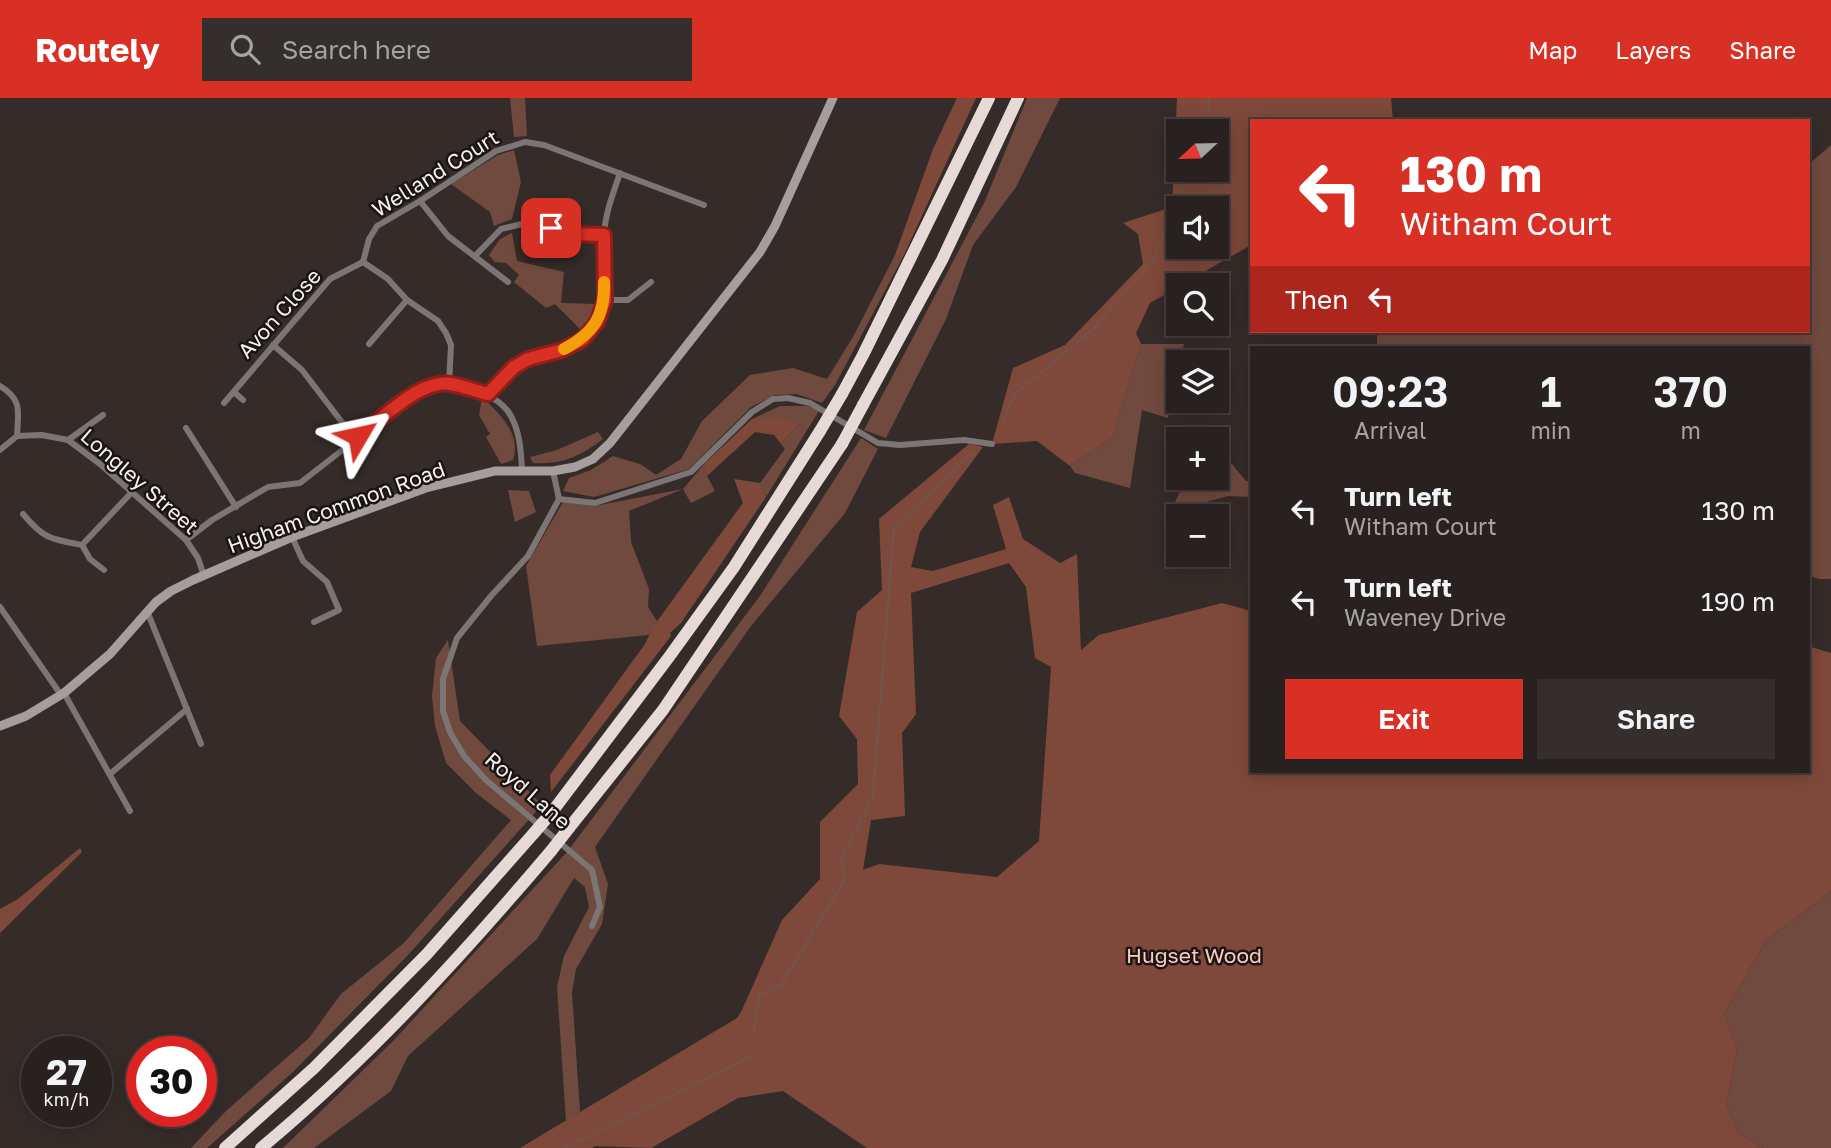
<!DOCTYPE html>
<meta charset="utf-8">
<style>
:root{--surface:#28211f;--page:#342e2c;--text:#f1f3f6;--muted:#a5a3a4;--line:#443e3d;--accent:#d93025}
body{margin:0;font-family:"Golos Text",sans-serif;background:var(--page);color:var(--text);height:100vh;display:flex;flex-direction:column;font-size:26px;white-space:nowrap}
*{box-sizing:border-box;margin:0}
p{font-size:23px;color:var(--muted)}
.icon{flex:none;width:38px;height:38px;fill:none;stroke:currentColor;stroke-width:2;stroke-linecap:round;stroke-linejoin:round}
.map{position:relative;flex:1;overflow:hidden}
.drawer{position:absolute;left:1250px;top:248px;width:560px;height:427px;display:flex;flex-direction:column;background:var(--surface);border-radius:0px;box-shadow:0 4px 18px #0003,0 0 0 2px var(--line)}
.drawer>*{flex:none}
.banner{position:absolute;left:1250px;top:21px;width:560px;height:214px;border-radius:0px;box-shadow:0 4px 18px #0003,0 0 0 2px var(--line);background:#d93025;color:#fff;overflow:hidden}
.needle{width:46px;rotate:248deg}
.controls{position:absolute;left:1166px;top:21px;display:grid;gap:14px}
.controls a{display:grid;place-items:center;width:63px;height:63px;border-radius:0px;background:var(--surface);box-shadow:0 4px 18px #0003,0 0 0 2px var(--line);font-size:35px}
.speed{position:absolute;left:21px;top:938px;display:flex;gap:14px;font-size:35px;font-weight:700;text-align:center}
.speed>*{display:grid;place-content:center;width:91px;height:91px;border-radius:50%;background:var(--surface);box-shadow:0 4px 18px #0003,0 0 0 2px var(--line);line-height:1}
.speed small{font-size:18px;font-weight:400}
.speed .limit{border:10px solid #d22;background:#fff;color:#111}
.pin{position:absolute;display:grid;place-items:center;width:60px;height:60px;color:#fff;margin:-30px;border-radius:14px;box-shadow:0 4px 10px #0006}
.me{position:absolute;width:77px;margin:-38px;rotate:54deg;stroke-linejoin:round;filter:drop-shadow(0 0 5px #0008)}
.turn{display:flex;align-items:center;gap:24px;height:147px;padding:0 35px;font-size:32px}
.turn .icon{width:91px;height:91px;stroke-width:2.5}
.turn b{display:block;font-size:49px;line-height:60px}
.then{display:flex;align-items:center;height:66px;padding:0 35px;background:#0003;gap:14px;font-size:26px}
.eta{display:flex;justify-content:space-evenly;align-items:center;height:119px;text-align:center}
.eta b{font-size:42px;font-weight:600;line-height:49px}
.primary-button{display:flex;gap:14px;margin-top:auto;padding:14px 35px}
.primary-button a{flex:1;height:80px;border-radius:0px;background:var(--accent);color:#fff;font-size:28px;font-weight:600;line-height:80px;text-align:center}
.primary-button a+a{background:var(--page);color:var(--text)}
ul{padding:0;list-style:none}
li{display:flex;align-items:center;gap:21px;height:91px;padding:0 35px}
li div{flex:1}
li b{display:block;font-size:26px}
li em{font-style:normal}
header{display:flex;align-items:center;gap:42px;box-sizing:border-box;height:98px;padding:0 35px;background:var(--accent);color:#fff}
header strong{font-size:33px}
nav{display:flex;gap:38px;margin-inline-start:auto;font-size:24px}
.search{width:490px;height:63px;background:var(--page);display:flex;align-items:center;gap:18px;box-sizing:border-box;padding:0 24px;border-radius:0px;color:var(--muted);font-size:26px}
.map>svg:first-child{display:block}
.green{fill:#714a3f}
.forest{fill:#7e493b;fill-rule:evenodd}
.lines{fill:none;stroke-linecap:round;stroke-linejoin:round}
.stream{stroke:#745149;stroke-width:2.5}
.street{stroke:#7b7674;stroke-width:6}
.secondary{stroke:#a69e9c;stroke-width:9}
.highway{stroke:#e6d9d6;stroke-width:12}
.highway-bridge{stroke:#e6d9d6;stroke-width:12}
.route-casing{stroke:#8d1f18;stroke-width:18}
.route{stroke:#d93025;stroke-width:12}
.slow{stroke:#f59e0b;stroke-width:12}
.labels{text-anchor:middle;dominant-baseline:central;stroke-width:5;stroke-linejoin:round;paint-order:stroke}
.street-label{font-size:21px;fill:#f8f1ef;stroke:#191514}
.park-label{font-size:21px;fill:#ffcabb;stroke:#191514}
</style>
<header>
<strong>Routely</strong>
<div class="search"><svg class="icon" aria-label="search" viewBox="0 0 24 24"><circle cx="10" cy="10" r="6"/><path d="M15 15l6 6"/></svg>Search here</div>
<nav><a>Map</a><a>Layers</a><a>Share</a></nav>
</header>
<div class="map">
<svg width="1831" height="1050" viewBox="0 0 1831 1050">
<rect width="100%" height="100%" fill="#352c29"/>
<g class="green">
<polygon points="510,0 525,0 527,38 514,39"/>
<polygon points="1027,0 1060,0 1016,89 973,147 946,221 886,340 864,332 985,103"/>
<polygon points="1831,47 1831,481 1819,481 1808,477 1808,250 1377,250 1377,233 1808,233 1808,67"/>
<polygon points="514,52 521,84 512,121 494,128 490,114 451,86 498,57"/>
<polygon points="512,135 517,163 564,174 561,205 596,206 588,225 582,233 555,206 546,210 514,184 519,177 506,165 495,164 489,157 500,141"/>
<polygon points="895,157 904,157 835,287 822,305 797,296 775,297 751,309 689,371 594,399 563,393 569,380 591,372 613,358 640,366 656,377 681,361 702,323 750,277 793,270 827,281 853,239"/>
<polygon points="1141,246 1184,246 1180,264 1178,264 1168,320 1142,312 1130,390 1075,375 1070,368 1112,340"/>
<path d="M482 300C499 314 522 337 513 362L501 366 486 339 490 336 479 317Z"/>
<polygon points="780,308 808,308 820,311 766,399 760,385 785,351 781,346 799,326 752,321"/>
<path d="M598 334 603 341C581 358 561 367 533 365L530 359 557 352Z"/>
<polygon points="861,340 878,351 845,415 751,528 595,749 608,786 602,826 576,871 572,894 580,1014 566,1023 557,889 564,858 589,809 585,789 574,780 537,841 408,958 391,993 314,1050 283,1050 394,942 567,754 760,498"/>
<polygon points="1221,353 1246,383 1251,383 1251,399 1228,398 1170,414 1185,384 1183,380 1216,380 1216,354"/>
<polygon points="705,365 707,378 715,393 691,405 683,391 629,413 631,444 649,491 648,509 657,523 649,537 537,548 526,468 563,404 595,408 683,391"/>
<polygon points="508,392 529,393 536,414 515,424"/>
<polygon points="448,542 460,623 542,707 408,857 294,973 207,1050 191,1050 226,1013 309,940 341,896 404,845 511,722 476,695 446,665 435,628 432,598 436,560"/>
<polygon points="1831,794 1831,1050 1763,1050 1739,1036 1726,1007 1737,951 1724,916 1767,841"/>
</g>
<g class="forest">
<polygon points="957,0 976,0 904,157 895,157 933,51"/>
<path d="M1177 0H1391L1393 23H1251V147L1181 187H1178V189L1150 205 1136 235 1141 246 1112 340 1070 368 1037 343 992 346 1013 270 1065 247 1143 166 1138 136 1123 125 1172 109ZM1178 33H1216V72H1178ZM1178 110H1216V149H1178Z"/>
<polygon points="776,319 799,326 781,346 774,337 755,334 707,378 705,365 752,321"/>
<path d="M969 346 983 349 920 434 911 469 933 473 1006 451 993 407 1009 399 1023 441 1060 465 1077 456 1081 552 1099 537 1222 505 1251 513V674H1808V548L1831 555V794L1767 841 1724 916 1737 951 1726 1007 1739 1036 1763 1050H867L783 993 738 1000 651 1050 595 1048 592 1050H520L737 920 742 912 782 822 820 781V724L858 686 857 641 839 618 857 514 882 492 879 421ZM1009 465 1026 489 1035 560 1051 569 1039 743 997 779 879 766 863 772 871 722 905 718 902 635 916 616 911 495Z"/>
<polygon points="734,381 760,385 766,399 681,525 670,535 671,538 551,694 550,677 645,546 653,529 743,405"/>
<polygon points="80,750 82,754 0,835 0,811 18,801"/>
</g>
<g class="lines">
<g class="stream">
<polyline points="1207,33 1209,0"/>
<polyline points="1182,110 1228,86"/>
<polyline points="1002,324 1015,296 1093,231 1155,159 1191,72"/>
<polyline points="754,933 759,897 781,887 845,781 841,762 873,698 894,429 972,355"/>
<polyline points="564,1050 750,959"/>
</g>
<g class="street">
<polyline points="420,103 448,138 508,184"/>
<polyline points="475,158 501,131 522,126 537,126 570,136 604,137"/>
<polyline points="363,164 369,141 377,128 420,103 496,53 525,44 544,47 704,107"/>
<polyline points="605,202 628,202 651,184"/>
<polyline points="369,246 407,202"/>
<polyline points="273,247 302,272 354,340"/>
<path d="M0 288C23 302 18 314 17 338"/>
<polyline points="234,294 243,302"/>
<path d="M488 296C500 284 511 267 528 261 547 254 568 254 583 240 614 210 602 175 604 138 605 115 613 96 620 75"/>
<polyline points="224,305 330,181 363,164 388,181 407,202 438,223 446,235 451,247 449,286"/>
<polyline points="186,330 236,409"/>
<polyline points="68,342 103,317"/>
<polyline points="0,352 17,338 42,337 68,342 100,366 186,442 198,460 204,478"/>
<polyline points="553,373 559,401 595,405 691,374 752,314 773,301 788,300 810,305 878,345 900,347 964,342 992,346"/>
<polyline points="559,401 528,458 491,498 457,540 443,581 443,613 450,634 464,658 486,682 592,772 600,809 592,828"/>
<path d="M23 416C44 441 50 441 82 447L90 461 104 472"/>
<polyline points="292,439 303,463 327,484 339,512 314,524"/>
<path d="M186 442 212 422 268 389 300 385 417 294C427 289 437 285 449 286 470 288 500 298 511 318 520 335 521 353 522 372"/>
<polyline points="82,447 132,394"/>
<polyline points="0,509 61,597"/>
<polyline points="147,513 201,646"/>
<polyline points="64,595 130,713"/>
<polyline points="110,676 187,611"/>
</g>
<polyline class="secondary" points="0,628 26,618 64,595 110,556 156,504 171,493 193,482 292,439 426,390 495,373 553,373 575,369 593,361 610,345 760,154 775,128 833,0"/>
<g class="highway">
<polyline points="842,296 863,257 989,0"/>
<polyline points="863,307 942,162 1018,0"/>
<polyline points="552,714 669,559 734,469 820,333"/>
<polyline points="569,730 663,612 842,346"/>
<polyline points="225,1050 314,970 427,856 534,735"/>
<path d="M261 1050C367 962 462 858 551 753"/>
</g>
<g class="highway-bridge">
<polyline points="820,333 842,296"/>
<polyline points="842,346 863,307"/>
<polyline points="534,735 552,714"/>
<polyline points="551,753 569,730"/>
</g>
</g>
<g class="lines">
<defs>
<path id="route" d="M358 338C382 322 419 281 451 286 463 288 476 293 488 296L514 269 528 261 562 252 582 242 597 224 605 202 604 137 570 136 551 130"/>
</defs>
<use href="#route" class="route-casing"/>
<use href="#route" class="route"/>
<path class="slow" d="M564 251C594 235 605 218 604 184"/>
</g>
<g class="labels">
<g class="street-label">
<text transform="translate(435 75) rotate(-32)">Welland Court</text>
<text transform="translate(279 215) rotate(-48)">Avon Close</text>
<text transform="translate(140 383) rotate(41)">Longley Street</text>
<text transform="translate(336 409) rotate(-20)">Higham Common Road</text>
<text transform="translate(528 692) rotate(41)">Royd Lane</text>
</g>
<g class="park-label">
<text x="1194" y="857">Hugset Wood</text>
</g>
</g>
</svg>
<div class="controls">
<a><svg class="needle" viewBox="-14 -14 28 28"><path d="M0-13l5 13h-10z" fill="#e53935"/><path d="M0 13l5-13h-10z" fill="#a5a3a4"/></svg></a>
<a><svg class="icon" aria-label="sound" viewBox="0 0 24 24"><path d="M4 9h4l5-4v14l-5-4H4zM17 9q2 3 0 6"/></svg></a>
<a><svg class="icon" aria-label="search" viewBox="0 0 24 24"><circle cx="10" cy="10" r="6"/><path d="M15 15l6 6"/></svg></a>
<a><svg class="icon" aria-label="layers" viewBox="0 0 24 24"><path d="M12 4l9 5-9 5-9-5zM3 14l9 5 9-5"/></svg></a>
<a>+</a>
<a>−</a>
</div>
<div class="speed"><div>27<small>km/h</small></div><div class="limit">30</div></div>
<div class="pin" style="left:551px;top:130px;background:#d93025"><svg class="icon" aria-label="arrive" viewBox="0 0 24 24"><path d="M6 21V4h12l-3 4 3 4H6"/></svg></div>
<svg class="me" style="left:358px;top:338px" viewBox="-20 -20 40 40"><path d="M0-17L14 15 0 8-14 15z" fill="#d93025" stroke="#fff" stroke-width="4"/></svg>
<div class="banner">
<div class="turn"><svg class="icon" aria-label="left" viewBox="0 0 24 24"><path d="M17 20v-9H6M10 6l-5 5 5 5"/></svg><div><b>130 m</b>Witham Court</div></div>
<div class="then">Then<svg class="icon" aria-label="left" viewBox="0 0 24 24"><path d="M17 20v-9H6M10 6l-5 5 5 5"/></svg></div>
</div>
<section class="drawer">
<div class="eta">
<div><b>09:23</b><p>Arrival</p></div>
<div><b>1</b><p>min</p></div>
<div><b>370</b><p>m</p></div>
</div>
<ul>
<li><svg class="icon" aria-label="left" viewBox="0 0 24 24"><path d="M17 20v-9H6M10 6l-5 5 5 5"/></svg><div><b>Turn left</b><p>Witham Court</p></div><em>130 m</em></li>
<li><svg class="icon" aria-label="left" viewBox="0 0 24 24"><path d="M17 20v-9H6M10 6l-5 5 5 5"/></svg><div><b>Turn left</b><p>Waveney Drive</p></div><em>190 m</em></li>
</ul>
<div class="primary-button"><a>Exit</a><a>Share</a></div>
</section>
</div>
